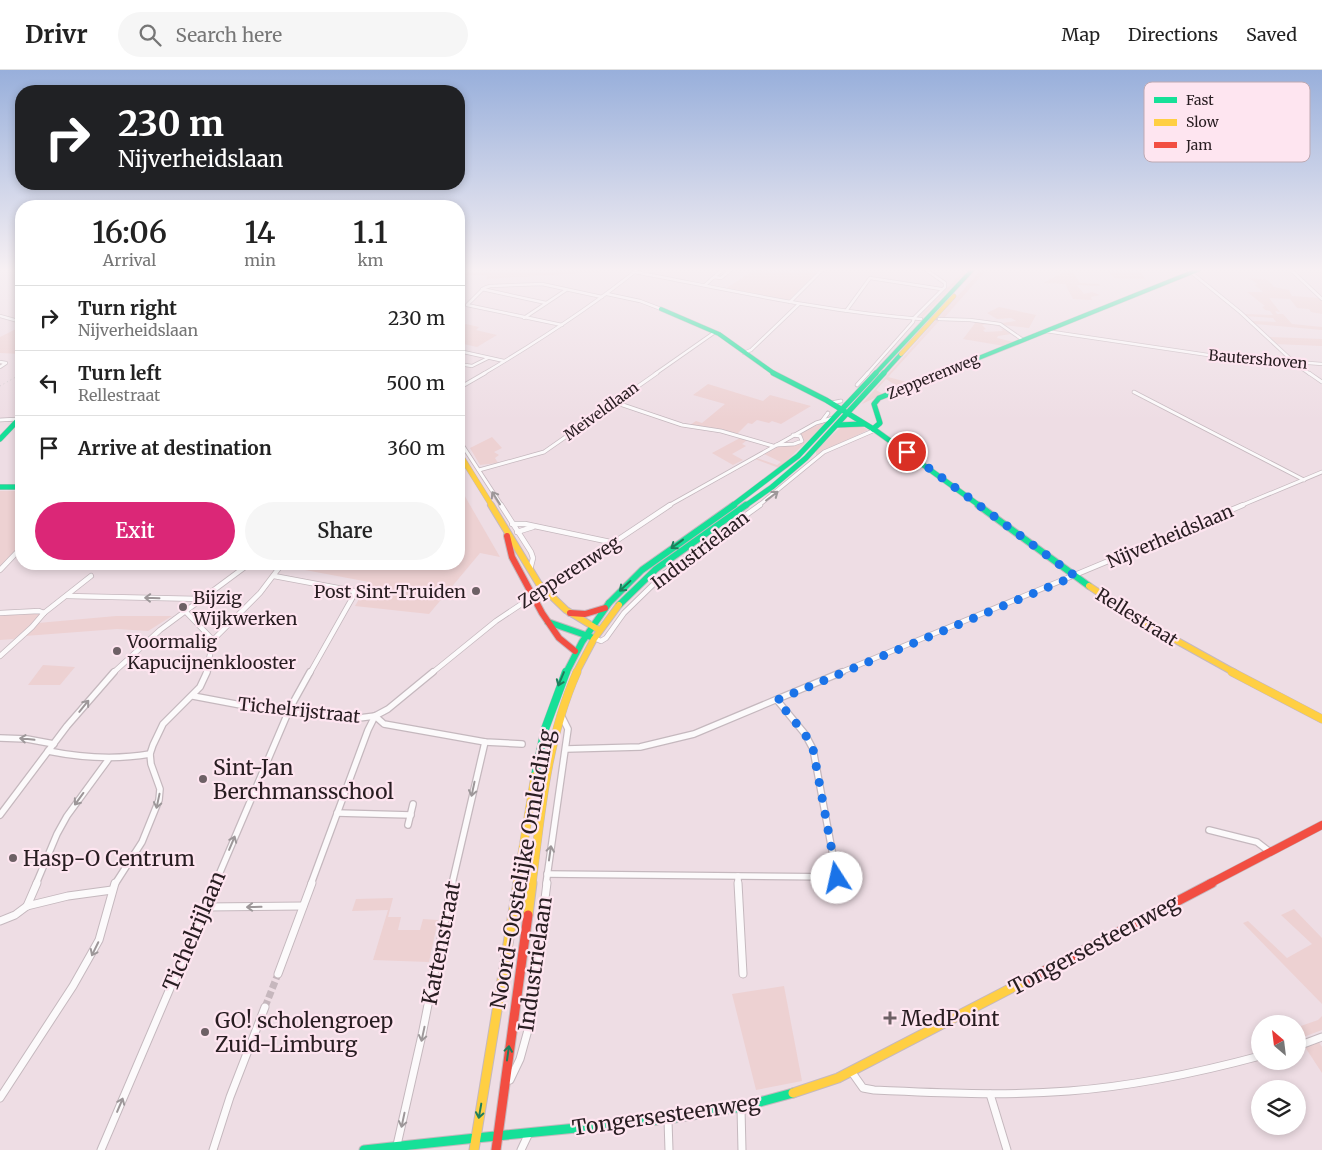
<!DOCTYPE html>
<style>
:root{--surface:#fff;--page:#f6f6f6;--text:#222;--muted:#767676;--line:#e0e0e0;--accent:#db2777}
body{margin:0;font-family:Merriweather,serif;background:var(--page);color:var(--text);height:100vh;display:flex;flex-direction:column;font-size:19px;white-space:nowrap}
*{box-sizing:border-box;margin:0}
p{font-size:16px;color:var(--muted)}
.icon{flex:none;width:28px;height:28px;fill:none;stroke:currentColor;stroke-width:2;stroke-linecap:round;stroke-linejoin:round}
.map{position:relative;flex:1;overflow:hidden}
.sheet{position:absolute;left:15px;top:130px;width:450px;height:370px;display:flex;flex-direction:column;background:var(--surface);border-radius:20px;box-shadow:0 2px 8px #0003}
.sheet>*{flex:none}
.guide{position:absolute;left:15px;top:15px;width:450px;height:105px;border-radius:20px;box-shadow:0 2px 8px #0003;background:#202124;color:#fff;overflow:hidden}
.needle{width:32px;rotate:332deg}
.fabs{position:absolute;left:1251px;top:945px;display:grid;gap:10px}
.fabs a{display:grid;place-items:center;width:55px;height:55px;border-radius:50%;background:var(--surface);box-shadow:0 2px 8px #0003;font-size:25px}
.pin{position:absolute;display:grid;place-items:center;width:42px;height:42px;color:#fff;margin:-21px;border:2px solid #fff;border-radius:50%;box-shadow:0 1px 5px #0007}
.me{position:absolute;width:55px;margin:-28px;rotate:350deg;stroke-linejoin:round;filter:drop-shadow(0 0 4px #0008)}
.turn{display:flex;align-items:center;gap:18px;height:105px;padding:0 20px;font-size:22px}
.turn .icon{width:65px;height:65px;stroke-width:2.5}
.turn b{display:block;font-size:35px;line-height:42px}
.eta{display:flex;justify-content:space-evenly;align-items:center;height:85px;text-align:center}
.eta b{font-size:30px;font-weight:600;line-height:35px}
.button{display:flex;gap:10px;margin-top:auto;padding:10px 20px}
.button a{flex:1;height:58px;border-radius:30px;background:var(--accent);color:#fff;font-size:20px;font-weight:600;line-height:58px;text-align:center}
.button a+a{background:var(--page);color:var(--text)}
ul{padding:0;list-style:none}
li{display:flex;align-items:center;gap:15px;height:65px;padding:0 20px;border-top:1px solid var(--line)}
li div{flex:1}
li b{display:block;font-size:19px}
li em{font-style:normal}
header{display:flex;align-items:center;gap:30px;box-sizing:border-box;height:70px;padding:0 25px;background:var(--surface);border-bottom:1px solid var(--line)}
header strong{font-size:24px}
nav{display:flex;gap:28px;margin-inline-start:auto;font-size:18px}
.search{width:350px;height:45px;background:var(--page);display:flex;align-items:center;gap:12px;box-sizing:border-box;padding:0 18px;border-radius:28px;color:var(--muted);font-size:19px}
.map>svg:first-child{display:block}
.green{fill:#edd1d2}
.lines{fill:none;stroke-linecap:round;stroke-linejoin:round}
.street-tunnel-far1{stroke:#c6b7bd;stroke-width:2.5;stroke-dasharray:2.5 1;stroke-linecap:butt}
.street-tunnel{stroke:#c6b7bd;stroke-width:7;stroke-dasharray:7 3;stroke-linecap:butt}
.street-far4-casing{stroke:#c5b8be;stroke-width:4}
.street-far3-casing{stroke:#c5b8be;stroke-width:4.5}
.street-far2-casing{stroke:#c5b8be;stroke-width:6}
.street-far1-casing{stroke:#c5b8be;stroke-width:8}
.street-casing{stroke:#c5b8be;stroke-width:9}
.fast-far4-casing{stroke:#c5b8be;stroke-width:5}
.fast-far3-casing{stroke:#c5b8be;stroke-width:6}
.fast-far2-casing{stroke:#c5b8be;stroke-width:8}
.fast-far1-casing{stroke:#c5b8be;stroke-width:9}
.fast-casing{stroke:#c5b8be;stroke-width:11}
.slow-far4-casing{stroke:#c5b8be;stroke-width:5}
.slow-far3-casing{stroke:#c5b8be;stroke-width:6}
.slow-far2-casing{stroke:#c5b8be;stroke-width:8}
.slow-far1-casing{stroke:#c5b8be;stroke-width:9}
.slow-casing{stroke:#c5b8be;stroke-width:11}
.jam-far2-casing{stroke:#c5b8be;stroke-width:8}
.jam-far1-casing{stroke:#c5b8be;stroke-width:9}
.jam-casing{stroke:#c5b8be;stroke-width:11}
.street-far4{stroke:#fcfafb;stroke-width:2.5}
.street-far3{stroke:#fcfafb;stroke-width:3}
.street-far2{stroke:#fcfafb;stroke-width:4.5}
.street-far1{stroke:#fcfafb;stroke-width:5.5}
.street{stroke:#fcfafb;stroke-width:7}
.fast-far4{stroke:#16e098;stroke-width:4}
.fast-far3{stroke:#16e098;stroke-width:5}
.fast-far2{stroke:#16e098;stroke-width:6}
.fast-far1{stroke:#16e098;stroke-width:8}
.fast{stroke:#16e098;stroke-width:9}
.slow-far4{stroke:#ffcf43;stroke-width:4}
.slow-far3{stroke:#ffcf43;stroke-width:5}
.slow-far2{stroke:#ffcf43;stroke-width:6}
.slow-far1{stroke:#ffcf43;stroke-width:8}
.slow{stroke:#ffcf43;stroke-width:9}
.jam-far2{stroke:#f24e42;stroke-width:6}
.jam-far1{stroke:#f24e42;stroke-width:8}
.jam{stroke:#f24e42;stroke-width:9}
.rail{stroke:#d0ccce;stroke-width:1;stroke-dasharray:1 3;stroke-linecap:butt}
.oneway{stroke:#9d9799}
.oneway2{stroke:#1f7e5c}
.route{stroke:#1a73e8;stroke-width:9;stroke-dasharray:0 16.2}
.poi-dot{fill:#6d6065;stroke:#fee5f0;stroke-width:2}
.labels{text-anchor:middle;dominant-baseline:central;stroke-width:4.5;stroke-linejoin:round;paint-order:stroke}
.far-street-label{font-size:15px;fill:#281d21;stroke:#fee5f0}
.street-label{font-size:18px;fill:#281d21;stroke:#fee5f0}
.poi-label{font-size:18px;fill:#281d21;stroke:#fee5f0;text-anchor:start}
.near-poi-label{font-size:21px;fill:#281d21;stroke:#fee5f0;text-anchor:start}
.near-street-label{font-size:21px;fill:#281d21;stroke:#fee5f0}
.key{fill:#fee5f0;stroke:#bea9b2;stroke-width:1}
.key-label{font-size:14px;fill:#281d21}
</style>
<header>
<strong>Drivr</strong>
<div class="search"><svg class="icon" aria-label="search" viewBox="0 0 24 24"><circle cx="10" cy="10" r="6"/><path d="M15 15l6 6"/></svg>Search here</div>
<nav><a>Map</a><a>Directions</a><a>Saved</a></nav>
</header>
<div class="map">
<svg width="1322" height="1080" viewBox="0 0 1322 1080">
<rect width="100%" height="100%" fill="#eedde4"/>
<g class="green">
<polygon points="756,199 776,199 778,201 788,200 788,203 795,203 794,199 819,200 789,230 725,219"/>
<polygon points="966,199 969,199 923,247 920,246"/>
<polygon points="982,199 987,199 944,248 938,248"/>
<polygon points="1070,199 1080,213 1099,214 1100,216 1077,215 1084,224 1092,222 1100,225 1091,227 1092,230 1073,229 1065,214 1043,213"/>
<polygon points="605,200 599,202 487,209 487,205 462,205 470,203 521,203"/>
<polygon points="1108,201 1140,202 1146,209 1114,208"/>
<polygon points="1248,208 1268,210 1274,217 1289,220 1292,226 1320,228 1322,231 1322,244 1311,242 1309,239 1297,238 1290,229 1269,228 1280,242 1275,241 1277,244 1283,244 1292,254 1322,257 1322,260 1255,254 1252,251 1276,252 1273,248 1246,246 1243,244 1273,245 1270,241 1265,240 1262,237 1265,236 1247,222 1263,222 1255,215 1258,214"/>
<polygon points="999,237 1036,245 1029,258 1004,255 1002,253 1016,251 1011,248 997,249 987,243"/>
<polygon points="936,250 940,250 888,307 911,313 900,318 886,309 876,320 883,324 862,334"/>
<polygon points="976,252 999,256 1001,257 989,254 982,255 986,259 983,260 985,262 1003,261 1001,259 1003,259 1011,264 998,266 997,268 1013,272 1004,276 963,269"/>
<polygon points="466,254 479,257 476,260 497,265 477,277 459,273 461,264 459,264 459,259"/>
<polygon points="16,259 21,259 21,284 0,283 0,267"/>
<polygon points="1268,267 1322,269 1322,276 1275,274"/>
<polygon points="708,314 763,331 770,325 811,336 781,354 772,351 769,353 757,350 752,354 748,353 737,364 690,355 696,351 702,353 725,334 693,325"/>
<polygon points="825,352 825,354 779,398 755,389 757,388 777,395 781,392 764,384 778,376 801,373 804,369 797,364"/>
<polygon points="860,355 868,360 816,385 816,380 841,357"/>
<polygon points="492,367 502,378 494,382 499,385 495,388 498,393 480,395 470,378"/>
<polygon points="740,368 747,370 742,374 746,376 732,384 743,390 733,395 712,383"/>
<polygon points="459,416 500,487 480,483 429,544 355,536 369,512 289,497 292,494 459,494"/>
<polygon points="0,421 21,421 21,475 0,497"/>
<polygon points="38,543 40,546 37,550 14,569 0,570 0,545"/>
<polygon points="116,546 172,546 148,561 117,559 25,566 38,553"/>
<polygon points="43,595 75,597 60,615 28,615"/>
<polygon points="393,828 388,847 401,847 398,860 420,860 423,849 438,850 429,892 373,890 388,840 352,841 356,829"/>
<polygon points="1294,839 1322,868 1322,934 1243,853 1248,851 1287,888 1312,874 1281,845"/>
<polygon points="784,916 802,1011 756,1020 732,924"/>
<polygon points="1322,946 1322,960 1298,969 1298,957 1318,950"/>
<polygon points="1318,971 1322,977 1322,1003 1305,977"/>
</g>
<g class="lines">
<polyline class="street-tunnel-far1" points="921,249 939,249"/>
<polyline class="street-tunnel" points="265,937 278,904"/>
<defs>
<g id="street-far4">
<polyline points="1187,199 1240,242 1297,295 1310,304"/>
<polyline points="1290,199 1322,229"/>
<path d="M635 202C730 220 825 242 921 249"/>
<polyline points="714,207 721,208 732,199"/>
<polyline points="705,215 722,200"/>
<polyline points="482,219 546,233"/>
<polyline points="607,224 640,231 661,239"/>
<polyline points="790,232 823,199"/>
<polyline points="846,241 870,208 941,219"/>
<polyline points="0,246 18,251 21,258"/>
<polyline points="524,248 566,220"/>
<polyline points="939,249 970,250 1000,254 1023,270"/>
<polyline points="562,255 467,235 484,218 490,216 542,214 602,227"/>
<polyline points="1046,261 1208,285 1322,294"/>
<polyline points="459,281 504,291"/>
<polyline points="744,283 751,280 799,234"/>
<polyline points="0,292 6,293 0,297"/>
<polyline points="459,294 472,296 488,288"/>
<path d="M483 304C537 272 589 239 638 199"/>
<polyline points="655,304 715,262"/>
<polyline points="867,304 913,252 914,248 945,217 945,213 925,199"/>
</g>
<g id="street-far3">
<polyline points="1309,303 1322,312"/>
<polyline points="857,315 868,303"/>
<polyline points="459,318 485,303"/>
<polyline points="1134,322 1304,410"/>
<polyline points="614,332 682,355 721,361 773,376"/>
<polyline points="831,333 841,331"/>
<polyline points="0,350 19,349"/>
<polyline points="822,351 828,343"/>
<polyline points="459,370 502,436"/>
<polyline points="776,375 794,374 802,371 800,366 793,365"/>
<polyline points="479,400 544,382 657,303"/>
<polyline points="668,436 816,353 833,348"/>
<polyline points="758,436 824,382 875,360"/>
<polyline points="1240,436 1322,402"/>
</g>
<g id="street-far2">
<polyline points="501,435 531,482 533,488 530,500"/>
<polyline points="512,454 525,454 615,473"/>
<polyline points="517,462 533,457"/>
<polyline points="0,500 21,478"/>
<polyline points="274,506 354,521 354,525 310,603"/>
<polyline points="67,526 201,529"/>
<polyline points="185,541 214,571"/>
<polyline points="0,543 39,541 44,543"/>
<polyline points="44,543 91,506"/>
<polyline points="594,568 601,571 606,568 624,543 665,503 760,435"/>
<polyline points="0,586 32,557 44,543"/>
<polyline points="113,603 160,560 249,494"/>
<polyline points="206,603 212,575 216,567 260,523 282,494"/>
<polyline points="432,603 496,551 670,435"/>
<polyline points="839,603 1243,435"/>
</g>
<g id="street-far1">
<polyline points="193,626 278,642 359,648 375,646 388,639 433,602"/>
<polyline points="375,646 384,654 485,672 522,674"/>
<polyline points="0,668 27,669 54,674"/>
<polyline points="566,679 640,677 694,664 842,602"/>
<path d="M48 681C83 688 115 690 150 684"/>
<polyline points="252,724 344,723"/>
<polyline points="337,743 411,745"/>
<polyline points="0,745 67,656 114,602"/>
<polyline points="408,755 413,734"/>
<polyline points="1209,760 1257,772 1270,782"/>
<polyline points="547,804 837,807 813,679 805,664 777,630"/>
<polyline points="738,806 738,814"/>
<polyline points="36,814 57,764 67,746 108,690"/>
<polyline points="115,814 142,772 159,730 160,719 151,694 150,684 153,675 163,654 200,617 207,602"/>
<polyline points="215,814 290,638 310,602"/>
<polyline points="311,814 368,660 375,646"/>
<polyline points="452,814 485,672"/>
<polyline points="546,814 568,659 561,645"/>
</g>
<g id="street">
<polyline points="738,813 743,904"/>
<polyline points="27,836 37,813"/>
<polyline points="205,837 303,836"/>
<polyline points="0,851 15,845 27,836 68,826 112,820"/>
<polyline points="278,904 312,813"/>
<polyline points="1298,976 1322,967"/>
<path d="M851 1001 863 1018 874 1020C939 1023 1004 1026 1069 1021 1134 1016 1197 1003 1260 986"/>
<polyline points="510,1010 520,989 528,960 547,813"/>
<polyline points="990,1024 1007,1080"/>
<polyline points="0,1028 73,916 99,870 115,813"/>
<polyline points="741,1038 742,1080"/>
<polyline points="668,1050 669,1080"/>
<polyline points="397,1075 422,965 452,813"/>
<polyline points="101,1080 215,813"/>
<polyline points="213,1080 230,1027 265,937"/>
<polyline points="521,1080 529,1063"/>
</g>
<g id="fast-far4">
<polyline points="661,239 719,264 775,304"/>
<polyline points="875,304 973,199"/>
<polyline points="883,304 901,284"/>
<polyline points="939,304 1200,199"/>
</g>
<g id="fast-far3">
<polyline points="773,303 826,330 875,360 980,436"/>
<polyline points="837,355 863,354"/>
<polyline points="873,359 880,353 874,334 879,328 942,303"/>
<polyline points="0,369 21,347"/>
<polyline points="0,417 21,417"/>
<polyline points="732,436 798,386 876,303"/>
<polyline points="745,436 772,417 806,388 884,303"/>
</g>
<g id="fast-far2">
<polyline points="978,435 1089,516"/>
<polyline points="609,533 642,500 734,435"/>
<polyline points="619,535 656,499 746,435"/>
<polyline points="548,552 594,568"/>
<polyline points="566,603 582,572 609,533"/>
</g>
<polyline id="fast-far1" points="535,706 545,659 566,602"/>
<g id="fast">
<polyline points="476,1068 668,1049 741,1037 793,1023"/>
<polyline points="364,1080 476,1068"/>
</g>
<polyline id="slow-far4" points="901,284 954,226"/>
<polyline id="slow-far3" points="459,383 492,436"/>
<g id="slow-far2">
<polyline points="491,435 539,514 566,540 599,560"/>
<polyline points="1089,516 1145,553 1235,603"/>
<polyline points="576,603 594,569 619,535"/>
</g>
<g id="slow-far1">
<polyline points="1232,602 1322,649"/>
<polyline points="517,814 535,706"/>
<path d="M532 814C541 742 547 669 577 602"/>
</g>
<g id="slow">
<polyline points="528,845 532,813"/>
<polyline points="793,1023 838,1008 1025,911"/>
<polyline points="474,1080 518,813"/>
</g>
<g id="jam-far2">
<polyline points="507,466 512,487 542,543 559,568 575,581"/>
<polyline points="570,543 585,544 605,538"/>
</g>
<polyline id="jam-far1" points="1209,814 1322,755"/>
<g id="jam">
<polyline points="1025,911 1212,813"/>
<polyline points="496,1080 528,845"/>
</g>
</defs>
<use href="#street-far4" class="street-far4-casing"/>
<use href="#street-far3" class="street-far3-casing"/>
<use href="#street-far2" class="street-far2-casing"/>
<use href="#street-far1" class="street-far1-casing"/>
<use href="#street" class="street-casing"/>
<use href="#fast-far4" class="fast-far4-casing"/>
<use href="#fast-far3" class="fast-far3-casing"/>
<use href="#fast-far2" class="fast-far2-casing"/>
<use href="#fast-far1" class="fast-far1-casing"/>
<use href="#fast" class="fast-casing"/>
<use href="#slow-far4" class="slow-far4-casing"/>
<use href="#slow-far3" class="slow-far3-casing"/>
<use href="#slow-far2" class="slow-far2-casing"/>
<use href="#slow-far1" class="slow-far1-casing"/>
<use href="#slow" class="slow-casing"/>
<use href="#jam-far2" class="jam-far2-casing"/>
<use href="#jam-far1" class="jam-far1-casing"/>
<use href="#jam" class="jam-casing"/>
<use href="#street-far4" class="street-far4"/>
<use href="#street-far3" class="street-far3"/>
<use href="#street-far2" class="street-far2"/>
<use href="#street-far1" class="street-far1"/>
<use href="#street" class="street"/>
<use href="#fast-far4" class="fast-far4"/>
<use href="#fast-far3" class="fast-far3"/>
<use href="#fast-far2" class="fast-far2"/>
<use href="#fast-far1" class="fast-far1"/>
<use href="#fast" class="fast"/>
<use href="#slow-far4" class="slow-far4"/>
<use href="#slow-far3" class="slow-far3"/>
<use href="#slow-far2" class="slow-far2"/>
<use href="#slow-far1" class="slow-far1"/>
<use href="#slow" class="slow"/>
<use href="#jam-far2" class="jam-far2"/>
<use href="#jam-far1" class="jam-far1"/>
<use href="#jam" class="jam"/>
<polyline class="rail" points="0,316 21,304"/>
</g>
<defs><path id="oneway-shaft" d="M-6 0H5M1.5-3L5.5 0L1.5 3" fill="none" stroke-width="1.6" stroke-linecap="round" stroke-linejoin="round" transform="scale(1.25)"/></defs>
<g class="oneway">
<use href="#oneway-shaft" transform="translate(772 426) rotate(-37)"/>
<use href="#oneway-shaft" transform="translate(496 428) rotate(-122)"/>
<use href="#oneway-shaft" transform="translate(152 528) rotate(-178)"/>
<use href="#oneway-shaft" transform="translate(84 636) rotate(-51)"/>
<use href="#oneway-shaft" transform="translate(27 669) rotate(-174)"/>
<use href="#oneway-shaft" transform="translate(473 719) rotate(102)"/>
<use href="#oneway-shaft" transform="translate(79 729) rotate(126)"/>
<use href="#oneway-shaft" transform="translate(158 731) rotate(102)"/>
<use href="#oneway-shaft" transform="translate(232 773) rotate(-67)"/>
<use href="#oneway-shaft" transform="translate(550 783) rotate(-82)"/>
<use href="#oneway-shaft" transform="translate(254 837) rotate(179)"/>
<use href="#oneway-shaft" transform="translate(95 879) rotate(116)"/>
<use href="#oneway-shaft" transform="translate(423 964) rotate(102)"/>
<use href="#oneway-shaft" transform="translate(120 1035) rotate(-67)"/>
<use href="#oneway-shaft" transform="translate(403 1050) rotate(102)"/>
</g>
<g class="oneway2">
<use href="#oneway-shaft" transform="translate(677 474) rotate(144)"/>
<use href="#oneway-shaft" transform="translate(625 516) rotate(137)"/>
<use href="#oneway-shaft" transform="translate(561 609) rotate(113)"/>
<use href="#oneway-shaft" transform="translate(508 983) rotate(-82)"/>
<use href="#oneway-shaft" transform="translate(480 1041) rotate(100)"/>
</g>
<linearGradient id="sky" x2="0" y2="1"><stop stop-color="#98afdb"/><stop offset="0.57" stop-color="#f7f0f3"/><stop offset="1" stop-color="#f7f0f3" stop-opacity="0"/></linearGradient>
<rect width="1322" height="350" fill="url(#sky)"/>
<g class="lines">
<polyline class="route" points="837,808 813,679 805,664 777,630 1075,506 907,382"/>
</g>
<g class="poi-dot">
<circle cx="476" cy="521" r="5"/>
<circle cx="183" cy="537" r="5"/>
<circle cx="117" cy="581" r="5"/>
<circle cx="203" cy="709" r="5"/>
<circle cx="13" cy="788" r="5"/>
<path d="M887.5 940.5h5v5h5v5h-5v5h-5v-5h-5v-5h5z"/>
<circle cx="205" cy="962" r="5"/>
</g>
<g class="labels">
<g class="far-street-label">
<text transform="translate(1258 289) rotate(5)">Bautershoven</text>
<text transform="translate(933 306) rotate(-22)">Zepperenweg</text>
<text transform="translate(601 341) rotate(-36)">Meiveldlaan</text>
</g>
<g class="street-label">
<text transform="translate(1170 466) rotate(-23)">Nijverheidslaan</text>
<text transform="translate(700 480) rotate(-37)">Industrielaan</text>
<text transform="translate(569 502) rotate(-33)">Zepperenweg</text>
<text transform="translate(1137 547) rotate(32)">Rellestraat</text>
<text transform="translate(299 640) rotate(6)">Tichelrijstraat</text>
</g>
<g class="poi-label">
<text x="466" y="521" text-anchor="end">Post Sint-Truiden</text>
<text x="193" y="527">Bijzig<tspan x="193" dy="21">Wijkwerken</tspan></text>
<text x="127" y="571">Voormalig<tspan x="127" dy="21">Kapucijnenklooster</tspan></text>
</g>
<g class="near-poi-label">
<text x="213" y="697">Sint-Jan<tspan x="213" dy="24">Berchmansschool</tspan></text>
<text x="23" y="788">Hasp-O Centrum</text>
<text x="901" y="948">MedPoint</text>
<text x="215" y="950">GO! scholengroep<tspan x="215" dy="24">Zuid-Limburg</tspan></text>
</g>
<g class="near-street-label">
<text transform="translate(522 799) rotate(-80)">Noord-Oostelijke Omleiding</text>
<text transform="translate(194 861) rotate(-67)">Tichelrijlaan</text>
<text transform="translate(441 873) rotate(-79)">Kattenstraat</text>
<text transform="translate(1094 875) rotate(-28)">Tongersesteenweg</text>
<text transform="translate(535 894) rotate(-82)">Industrielaan</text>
<text transform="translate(666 1045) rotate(-8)">Tongersesteenweg</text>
</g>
</g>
<rect x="1144" y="12" width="166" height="80" rx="8" class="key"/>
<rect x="1154" y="27" width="23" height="6" fill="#16e098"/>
<rect x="1154" y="49" width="23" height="7" fill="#ffcf43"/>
<rect x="1154" y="72" width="23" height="6" fill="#f24e42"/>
<g class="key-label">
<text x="1186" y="35">Fast</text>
<text x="1186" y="57">Slow</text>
<text x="1186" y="80">Jam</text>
</g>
</svg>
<div class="fabs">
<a><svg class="needle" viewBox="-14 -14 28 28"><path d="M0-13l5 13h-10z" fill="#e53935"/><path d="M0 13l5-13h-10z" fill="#767676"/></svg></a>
<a><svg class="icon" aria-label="layers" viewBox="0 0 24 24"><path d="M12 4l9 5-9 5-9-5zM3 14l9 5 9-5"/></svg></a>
</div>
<div class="pin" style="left:907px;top:382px;background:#d93025"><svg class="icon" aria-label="arrive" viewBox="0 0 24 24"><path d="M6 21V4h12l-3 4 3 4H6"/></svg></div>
<svg class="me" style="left:837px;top:808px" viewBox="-20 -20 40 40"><circle r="19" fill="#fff"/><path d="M0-13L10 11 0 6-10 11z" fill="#1a73e8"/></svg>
<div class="guide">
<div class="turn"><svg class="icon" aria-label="right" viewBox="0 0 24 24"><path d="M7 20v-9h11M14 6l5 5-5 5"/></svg><div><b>230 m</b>Nijverheidslaan</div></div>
</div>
<section class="sheet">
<div class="eta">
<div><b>16:06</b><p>Arrival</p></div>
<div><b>14</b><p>min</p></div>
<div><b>1.1</b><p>km</p></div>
</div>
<ul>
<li><svg class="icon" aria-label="right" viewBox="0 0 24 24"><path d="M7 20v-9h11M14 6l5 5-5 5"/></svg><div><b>Turn right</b><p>Nijverheidslaan</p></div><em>230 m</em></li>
<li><svg class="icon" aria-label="left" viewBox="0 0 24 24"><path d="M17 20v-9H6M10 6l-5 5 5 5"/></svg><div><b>Turn left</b><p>Rellestraat</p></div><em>500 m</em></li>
<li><svg class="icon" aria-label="arrive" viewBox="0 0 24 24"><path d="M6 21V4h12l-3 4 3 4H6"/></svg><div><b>Arrive at destination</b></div><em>360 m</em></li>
</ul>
<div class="button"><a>Exit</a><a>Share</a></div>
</section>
</div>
